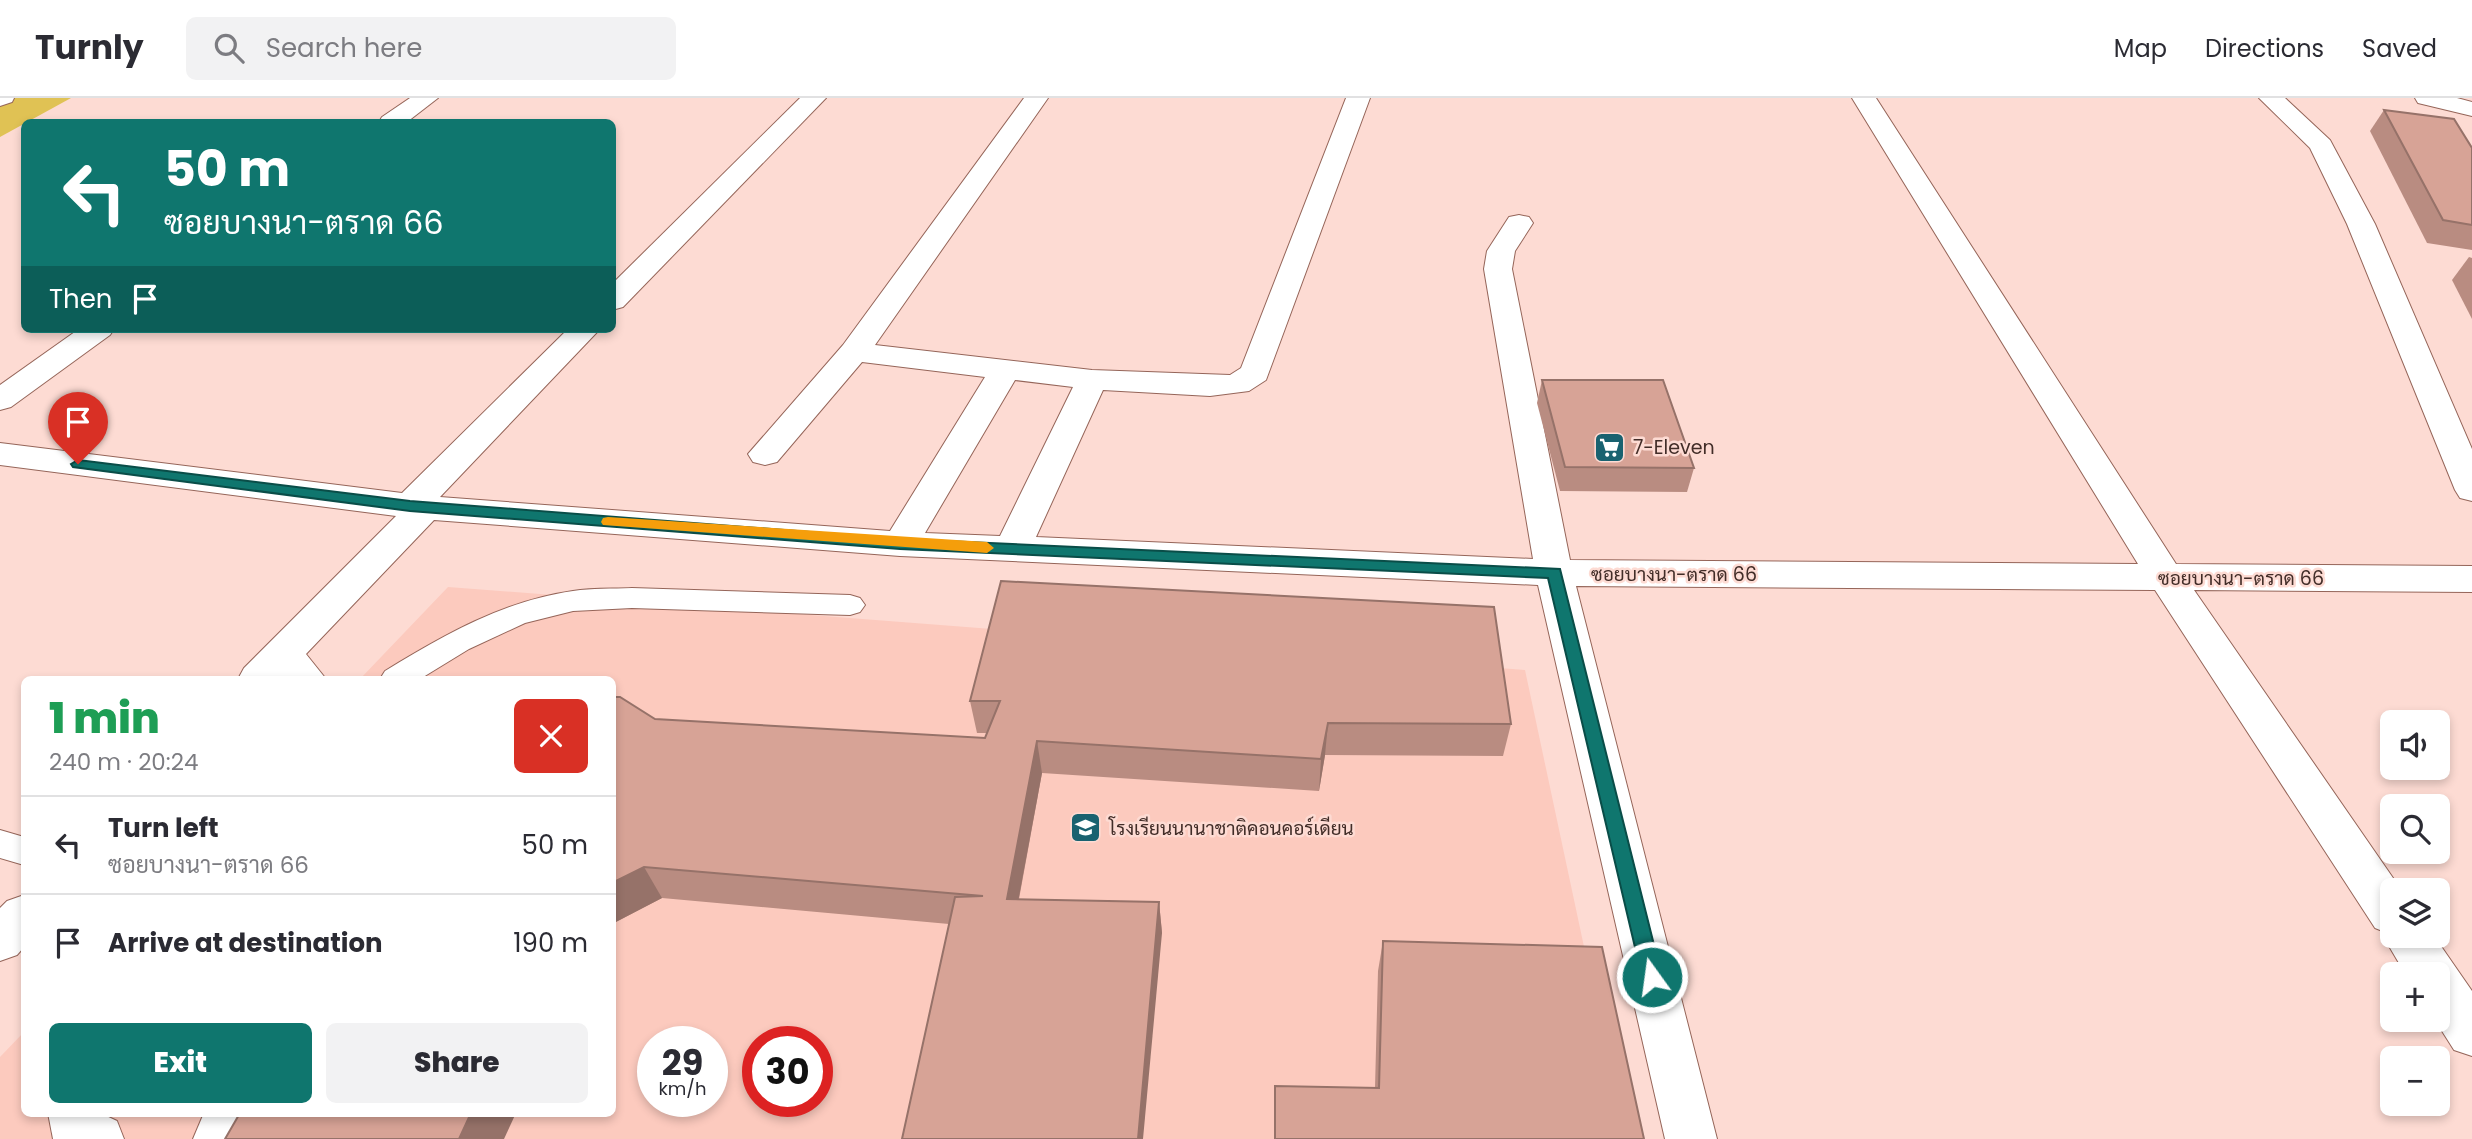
<!DOCTYPE html>
<meta charset="utf-8">
<style>
:root{--surface:#fff;--page:#f2f2f3;--text:#2b2b33;--muted:#7c7c81;--line:#e1e1e2;--accent:#0f766e}
body{margin:0;font-family:Poppins,Sarabun,sans-serif;background:var(--page);color:var(--text);height:100vh;display:flex;flex-direction:column;font-size:26px;white-space:nowrap}
*{box-sizing:border-box;margin:0}
p{font-size:23px;color:var(--muted)}
.icon{flex:none;width:38px;height:38px;fill:none;stroke:currentColor;stroke-width:2;stroke-linecap:round;stroke-linejoin:round}
.map{position:relative;flex:1;overflow:hidden}
.details{position:absolute;left:21px;top:578px;width:595px;height:441px;display:flex;flex-direction:column;background:var(--surface);border-radius:10px;box-shadow:0 4px 10px #0003}
.details>*{flex:none}
.top-card{position:absolute;left:21px;top:21px;width:595px;height:214px;border-radius:10px;box-shadow:0 4px 10px #0003;background:#0f766e;color:#fff;overflow:hidden}
.tools{position:absolute;left:2380px;top:612px;display:grid;gap:14px}
.tools a{display:grid;place-items:center;width:70px;height:70px;border-radius:10px;background:var(--surface);box-shadow:0 4px 10px #0003;font-size:35px}
.speed{position:absolute;left:637px;top:928px;display:flex;gap:14px;font-size:35px;font-weight:700;text-align:center}
.speed>*{display:grid;place-content:center;width:91px;height:91px;border-radius:50%;background:var(--surface);box-shadow:0 4px 10px #0003;line-height:1}
.speed small{font-size:18px;font-weight:400}
.speed .limit{border:10px solid #d22;background:#fff;color:#111}
.pin{position:absolute;display:grid;place-items:center;width:60px;height:60px;color:#fff;margin:-72px -30px;border-radius:50% 50% 50% 0;rotate:-45deg;box-shadow:0 0 7px #0007}
.pin .icon{rotate:45deg}
.me{position:absolute;width:77px;margin:-38px;rotate:346deg;stroke-linejoin:round;filter:drop-shadow(0 0 5px #0008)}
.turn{display:flex;align-items:center;gap:24px;height:147px;padding:0 28px;font-size:32px}
.turn .icon{width:91px;height:91px;stroke-width:2.5}
.turn b{display:block;font-size:49px;line-height:60px}
.then{display:flex;align-items:center;height:66px;padding:0 28px;background:#0003;gap:14px;font-size:26px}
.round{display:grid;place-items:center;flex:none;width:74px;height:74px;border-radius:10px;background:var(--page)}
.headline{display:flex;align-items:center;justify-content:space-between;height:119px;padding:0 28px}
h1{font-size:42px;font-weight:800;line-height:52px;color:#1e9e55}
.action{display:flex;gap:14px;margin-top:auto;padding:14px 28px}
.action a{flex:1;height:80px;border-radius:10px;background:var(--accent);color:#fff;font-size:28px;font-weight:800;line-height:80px;text-align:center}
.action a+a{background:var(--page);color:var(--text)}
ul{padding:0;list-style:none}
li{display:flex;align-items:center;gap:21px;height:98px;padding:0 28px;border-top:2px solid var(--line)}
li div{flex:1}
li b{display:block;font-size:26px}
li em{font-style:normal}
header{display:flex;align-items:center;gap:42px;box-sizing:border-box;height:98px;padding:0 35px;background:var(--surface);border-bottom:2px solid var(--line)}
header strong{font-size:33px}
nav{display:flex;gap:38px;margin-inline-start:auto;font-size:24px}
.search{width:490px;height:63px;background:var(--page);display:flex;align-items:center;gap:18px;box-sizing:border-box;padding:0 24px;border-radius:10px;color:var(--muted);font-size:26px}
.map>svg:first-child{display:block}
.built{fill:#fccabe;fill-rule:evenodd}
.green{fill:#e0c254}
.lines{fill:none;stroke-linecap:round;stroke-linejoin:round}
.lane-casing{stroke:#956559;stroke-width:2}
.street-casing{stroke:#956559;stroke-width:2}
.lane{fill:#fff;fill-rule:evenodd}
.street{fill:#fff;fill-rule:evenodd}
.wall{fill:#b98c81}
.shaded-wall{fill:#967269}
.building{fill:#d7a396;stroke:#967269;stroke-width:2}
.route{fill:#0f766e;stroke:#0a4d48;stroke-width:2}
.slow{fill:#f59e0b}
.labels{text-anchor:middle;dominant-baseline:central;stroke-width:5;stroke-linejoin:round;paint-order:stroke}
.poi-label{font-size:19px;fill:#422d28;stroke:#fddbd3;text-anchor:start}
.street-label{font-size:19px;fill:#422d28;stroke:#fddbd3}
</style>
<header>
<strong>Turnly</strong>
<div class="search"><svg class="icon" aria-label="search" viewBox="0 0 24 24"><circle cx="10" cy="10" r="6"/><path d="M15 15l6 6"/></svg>Search here</div>
<nav><a>Map</a><a>Directions</a><a>Saved</a></nav>
</header>
<div class="map">
<svg width="2472" height="1041" viewBox="0 0 2472 1041">
<rect width="100%" height="100%" fill="#fddbd3"/>
<path class="built" d="M448 489 1525 572 1625 1041H0V959L24 934V1015H612V581H360ZM653 943H712V1003H653ZM758 943H817V1003H758Z"/>
<polygon class="green" points="0,0 71,0 0,39"/>
<g class="lines">
<defs>
<g id="lane">
<polygon points="0,0 14,0 12,4 0,8"/>
<path d="M632 490 850 497 860 500 865 507 860 514 850 517 632 510 573 513 525 525 469 551 420 581H380L385 573C444 537 503 503 573 493 592 490 612 491 632 490Z"/>
<polygon points="0,732 24,739 24,767 0,760"/>
</g>
<g id="street">
<polygon points="410,0 438,0 407,24 379,24 382,19"/>
<polygon points="800,0 826,0 623,209 612,212 612,186"/>
<path d="M1024 0H1048L875 247 1092 272 1230 277 1241 270 1346 0H1370L1266 282 1249 293 1210 298 1103 292 1036 439 1533 461 1484 171 1487 153 1509 119 1519 117 1529 119 1533 125 1515 153 1512 171 1570 462 2138 466 1852 0H1876L2176 466 2472 468V494L2194 492 2402 793H2392V838H2434L2472 893V958L2454 952 2435 922H2438V877H2406L2383 838 2385 834 2375 830 2155 492 1576 488 1717 1041H1665L1538 487 900 458 434 422 306 556 326 581H238L244 570 396 418 0 367V345L402 395 568 231H600L440 399 890 433 985 279 862 264 777 364 765 367 753 364 748 356 843 247ZM1015 282 1073 289 1000 438 925 435Z"/>
<polygon points="2259,0 2285,0 2330,42 2375,126 2472,351 2472,403 2460,400 2455,392 2347,126 2310,50"/>
<polygon points="2415,0 2457,0 2472,4 2472,18 2418,5"/>
<polygon points="79,231 114,231 110,237 11,309 0,312 0,287"/>
<polygon points="24,797 24,849 17,857 0,863 0,810 7,803"/>
<polygon points="48,1015 100,1015 117,1023 124,1041 53,1041"/>
<polygon points="204,1015 258,1015 247,1041 193,1041"/>
</g>
</defs>
<use href="#lane" class="lane-casing"/>
<use href="#street" class="street-casing"/>
<use href="#lane" class="lane"/>
<use href="#street" class="street"/>
</g>
<g class="wall">
<polygon points="2384,12 2472,50 2472,152 2427,145 2370,33"/>
<polygon points="2469,159 2472,160 2472,221 2452,182"/>
<polygon points="1542,282 1694,370 1687,394 1560,393 1537,305"/>
<polygon points="1001,483 1511,626 1503,658 1325,657 1319,693 1042,675 1019,801 1159,804 1162,835 949,826 662,800 612,826 655,621 985,640 987,635 977,635 970,603"/>
<polygon points="1383,843 1644,1041 1274,1041 1275,988 1375,990 1378,873"/>
</g>
<g class="shaded-wall">
<polygon points="1328,625 1325,657 1319,693 1321,661"/>
<polygon points="1037,643 1042,675 1013,831 1007,801"/>
<polygon points="644,769 662,800 612,826 612,785"/>
<polygon points="1159,804 1162,835 1143,1041 1138,1041"/>
<polygon points="471,1015 516,1015 504,1041 459,1041"/>
</g>
<g class="building">
<polygon points="2384,12 2454,21 2472,50 2472,127 2443,122"/>
<polygon points="1542,282 1663,282 1694,370 1565,369"/>
<polygon points="1001,483 1494,509 1511,626 1328,625 1321,661 1037,643 1007,801 1159,804 1138,1041 902,1041 955,799 983,798 644,769 612,785 612,599 620,599 655,621 985,640 1000,603 970,603"/>
<polygon points="1383,843 1602,849 1644,1041 1275,1041 1275,988 1379,990"/>
<polygon points="240,1015 471,1015 459,1041 225,1041"/>
</g>
<polygon class="route" points="78,362 410,403 900,441 1560,471 1662,879 1659,886 1652,888 1645,886 1642,879 1548,480 900,451 410,413 73,369 71,366"/>
<polygon class="slow" points="608,419 987,444 994,450 987,455 603,427 601,424 603,420"/>
<defs>
<symbol id="supermarket-square" viewBox="-11 -11 22 22"><rect x="-9" y="-9" width="18" height="18" rx="4" fill="#196270" stroke="#fddbd3"/><path d="M-6-5.5h2.5l.6 2H6L4.5 2H-2.5L-4.4-4H-6ZM-1.5 3.2a1.3 1.3 0 1 0 .1 0ZM3 3.2a1.3 1.3 0 1 0 .1 0Z" fill="#fff"/></symbol>
<symbol id="school-square" viewBox="-11 -11 22 22"><rect x="-9" y="-9" width="18" height="18" rx="4" fill="#196270" stroke="#fddbd3"/><path d="M0-5L7-2L0 1L-7-2ZM-4 1L0 2.5L4 1V4Q0 6-4 4Z" fill="#fff"/></symbol>
</defs>
<g fill-rule="evenodd">
<use href="#supermarket-square" x="1592" y="332" width="35" height="35"/>
<use href="#school-square" x="1068" y="712" width="35" height="35"/>
</g>
<g class="labels">
<g class="poi-label">
<text x="1633" y="349">7-Eleven</text>
<text x="1109" y="730">โรงเรียนนานาชาติคอนคอร์เดียน</text>
</g>
<g class="street-label">
<text x="1674" y="476">ซอยบางนา-ตราด 66</text>
<text x="2241" y="480">ซอยบางนา-ตราด 66</text>
</g>
</g>
</svg>
<div class="tools">
<a><svg class="icon" aria-label="sound" viewBox="0 0 24 24"><path d="M4 9h4l5-4v14l-5-4H4zM17 9q2 3 0 6"/></svg></a>
<a><svg class="icon" aria-label="search" viewBox="0 0 24 24"><circle cx="10" cy="10" r="6"/><path d="M15 15l6 6"/></svg></a>
<a><svg class="icon" aria-label="layers" viewBox="0 0 24 24"><path d="M12 4l9 5-9 5-9-5zM3 14l9 5 9-5"/></svg></a>
<a>+</a>
<a>−</a>
</div>
<div class="speed"><div>29<small>km/h</small></div><div class="limit">30</div></div>
<div class="pin" style="left:78px;top:366px;background:#d93025"><svg class="icon" aria-label="arrive" viewBox="0 0 24 24"><path d="M6 21V4h12l-3 4 3 4H6"/></svg></div>
<svg class="me" style="left:1652px;top:879px" viewBox="-20 -20 40 40"><circle r="17" fill="#0f766e" stroke="#fff" stroke-width="3"/><path d="M0-11L8 9 0 5-8 9z" fill="#fff"/></svg>
<div class="top-card">
<div class="turn"><svg class="icon" aria-label="left" viewBox="0 0 24 24"><path d="M17 20v-9H6M10 6l-5 5 5 5"/></svg><div><b>50 m</b>ซอยบางนา-ตราด 66</div></div>
<div class="then">Then<svg class="icon" aria-label="arrive" viewBox="0 0 24 24"><path d="M6 21V4h12l-3 4 3 4H6"/></svg></div>
</div>
<section class="details">
<div class="headline"><div><h1>1 min</h1><p>240 m · 20:24</p></div><a class="round" style="background:#d93025;color:#fff"><svg class="icon" aria-label="close" viewBox="0 0 24 24"><path d="M6 6l12 12M18 6L6 18"/></svg></a></div>
<ul>
<li><svg class="icon" aria-label="left" viewBox="0 0 24 24"><path d="M17 20v-9H6M10 6l-5 5 5 5"/></svg><div><b>Turn left</b><p>ซอยบางนา-ตราด 66</p></div><em>50 m</em></li>
<li><svg class="icon" aria-label="arrive" viewBox="0 0 24 24"><path d="M6 21V4h12l-3 4 3 4H6"/></svg><div><b>Arrive at destination</b></div><em>190 m</em></li>
</ul>
<div class="action"><a>Exit</a><a>Share</a></div>
</section>
</div>
